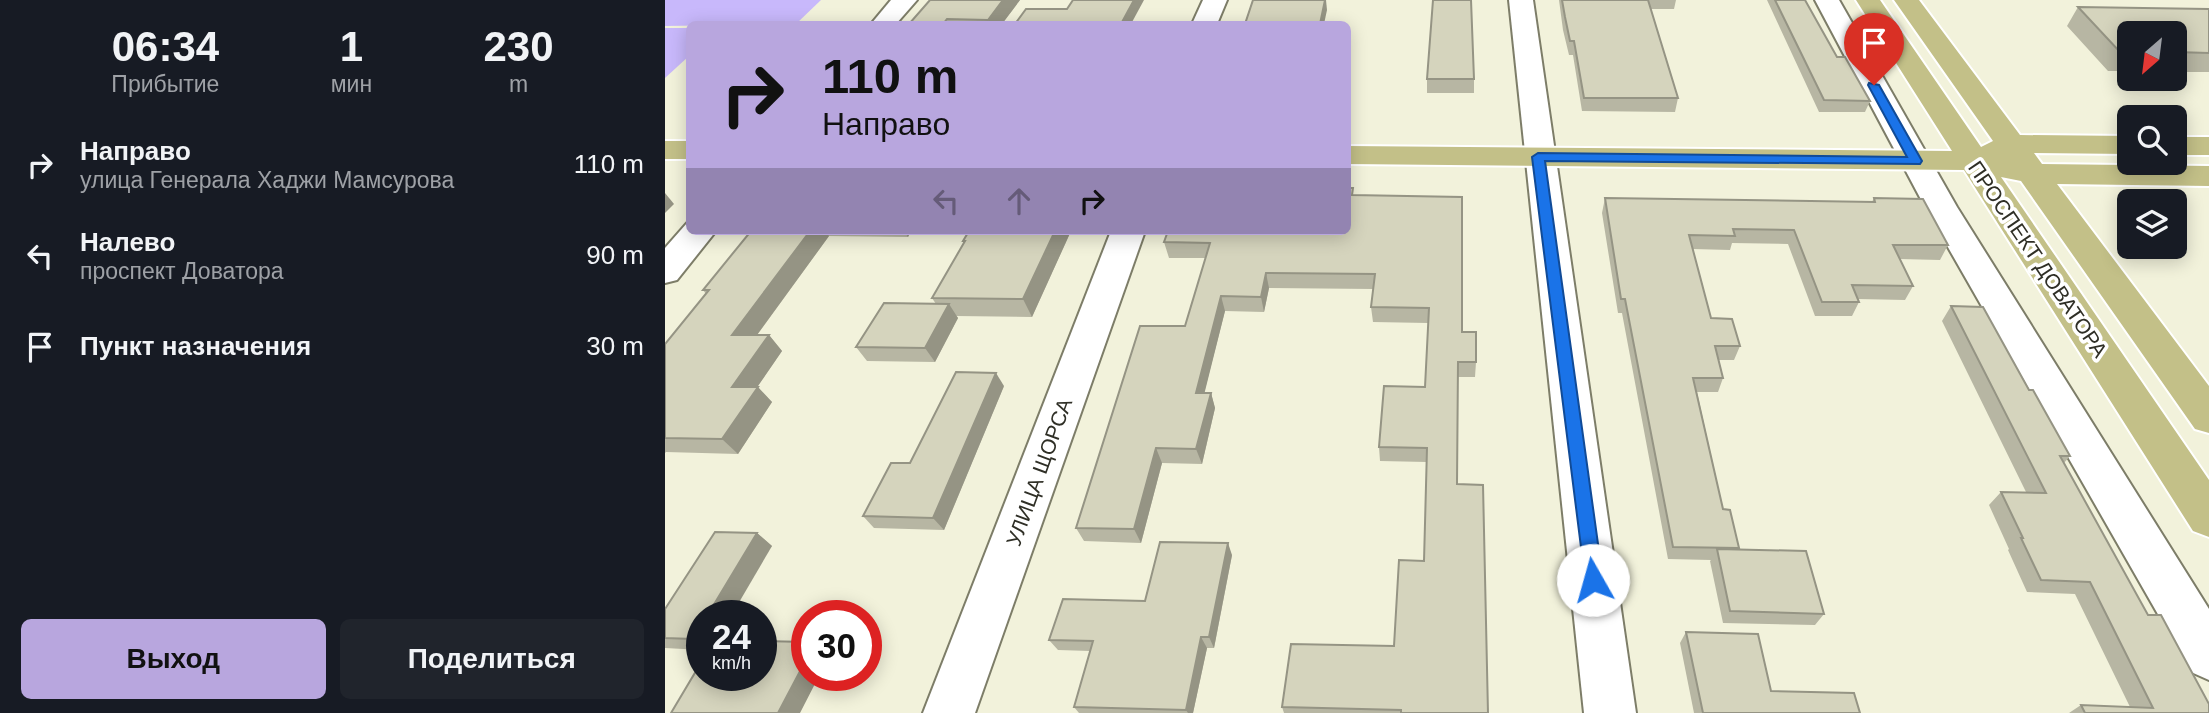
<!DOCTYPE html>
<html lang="ru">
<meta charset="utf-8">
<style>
:root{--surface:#171b24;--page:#20242c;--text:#f1f3f6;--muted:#9ea1a6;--accent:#b8a6de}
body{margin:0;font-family:Arial,sans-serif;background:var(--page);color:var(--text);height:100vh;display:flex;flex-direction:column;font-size:26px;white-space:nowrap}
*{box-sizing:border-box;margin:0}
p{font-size:23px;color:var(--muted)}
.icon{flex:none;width:38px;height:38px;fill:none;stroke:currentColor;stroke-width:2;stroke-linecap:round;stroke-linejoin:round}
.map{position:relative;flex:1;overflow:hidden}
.drawer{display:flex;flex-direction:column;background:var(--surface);width:665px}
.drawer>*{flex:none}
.guide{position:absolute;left:21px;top:21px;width:665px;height:214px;border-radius:10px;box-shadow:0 4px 18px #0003;background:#b8a6de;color:#111;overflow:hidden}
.needle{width:46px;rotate:208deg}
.buttons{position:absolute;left:1452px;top:21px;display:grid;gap:14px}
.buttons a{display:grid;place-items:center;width:70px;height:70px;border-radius:10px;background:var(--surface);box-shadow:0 4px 18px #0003;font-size:35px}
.speed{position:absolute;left:21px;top:600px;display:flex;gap:14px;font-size:35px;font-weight:700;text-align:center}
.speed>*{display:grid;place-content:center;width:91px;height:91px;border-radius:50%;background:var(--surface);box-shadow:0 4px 18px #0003;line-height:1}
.speed small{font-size:18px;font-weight:400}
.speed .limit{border:10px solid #d22;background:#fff;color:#111}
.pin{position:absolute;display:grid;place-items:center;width:60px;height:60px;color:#fff;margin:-72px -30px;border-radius:50% 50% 50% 0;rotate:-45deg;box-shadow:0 0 7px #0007}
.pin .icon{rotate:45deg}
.me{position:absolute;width:77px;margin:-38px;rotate:353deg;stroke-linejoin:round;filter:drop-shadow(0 0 5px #0008)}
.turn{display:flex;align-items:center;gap:24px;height:147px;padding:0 21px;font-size:32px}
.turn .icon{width:91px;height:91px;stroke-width:2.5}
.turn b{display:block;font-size:49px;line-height:60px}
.lanes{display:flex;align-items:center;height:66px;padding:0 21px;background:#0003;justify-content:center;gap:35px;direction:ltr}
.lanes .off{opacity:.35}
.eta{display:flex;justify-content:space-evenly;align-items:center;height:119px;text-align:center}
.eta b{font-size:42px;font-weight:700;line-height:49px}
.action{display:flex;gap:14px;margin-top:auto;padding:14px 21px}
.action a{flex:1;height:80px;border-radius:10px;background:var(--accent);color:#111;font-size:28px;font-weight:700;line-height:80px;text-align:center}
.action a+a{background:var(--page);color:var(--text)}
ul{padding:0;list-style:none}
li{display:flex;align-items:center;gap:21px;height:91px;padding:0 21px}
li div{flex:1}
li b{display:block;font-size:26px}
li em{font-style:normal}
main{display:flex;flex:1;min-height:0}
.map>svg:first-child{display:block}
.green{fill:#c8b8fb}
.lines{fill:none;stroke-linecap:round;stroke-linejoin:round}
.minor-casing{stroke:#7d7d68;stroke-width:4}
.major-casing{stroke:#fff;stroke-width:4}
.minor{fill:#fff;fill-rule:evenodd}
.major{fill:#c3c088;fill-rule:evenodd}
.wall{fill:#b7b6a3}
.shaded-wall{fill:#959484}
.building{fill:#d5d4bd;stroke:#959484;stroke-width:2}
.route{fill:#1a73e8;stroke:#114b97;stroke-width:2}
.labels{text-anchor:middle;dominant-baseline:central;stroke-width:7;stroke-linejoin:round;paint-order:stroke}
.street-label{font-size:21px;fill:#2f2f26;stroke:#fff}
</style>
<main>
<section class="drawer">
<div class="eta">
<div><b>06:34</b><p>Прибытие</p></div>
<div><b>1</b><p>мин</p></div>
<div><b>230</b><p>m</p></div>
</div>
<ul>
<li><svg class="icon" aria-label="right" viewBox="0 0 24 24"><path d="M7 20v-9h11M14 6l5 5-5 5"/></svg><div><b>Направо</b><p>улица Генерала Хаджи Мамсурова</p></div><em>110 m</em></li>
<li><svg class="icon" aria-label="left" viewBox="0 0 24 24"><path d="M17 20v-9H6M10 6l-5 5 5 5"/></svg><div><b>Налево</b><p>проспект Доватора</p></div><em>90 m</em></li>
<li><svg class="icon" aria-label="arrive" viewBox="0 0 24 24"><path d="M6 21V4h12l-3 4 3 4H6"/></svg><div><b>Пункт назначения</b></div><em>30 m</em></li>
</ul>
<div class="action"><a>Выход</a><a>Поделиться</a></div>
</section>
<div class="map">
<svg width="1544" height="713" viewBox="0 0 1544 713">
<rect width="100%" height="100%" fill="#f2f2db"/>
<g class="green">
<polygon points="0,0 156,0 131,24 0,26"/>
<polygon points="0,28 24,28 24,56 0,78"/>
</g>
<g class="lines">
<defs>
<g id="minor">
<polygon points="226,0 252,0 231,24 206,24"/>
<polygon points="538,0 562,0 552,24 527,24"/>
<polygon points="844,0 868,0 971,713 919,713"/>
<polygon points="1150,0 1174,0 1292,207 1544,609 1544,680 1526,672 1260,207"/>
<polygon points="22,223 24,223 24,231 51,231 12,280 0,283 0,248"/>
<polygon points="446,231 480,231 310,713 258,713"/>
</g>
<g id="major">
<polygon points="1191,0 1215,0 1316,147 1328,141 1229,0 1254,0 1355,135 1465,136 1465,154 1369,153 1377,164 1544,166 1544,186 1392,184 1544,386 1544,433 1530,429 1356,181 1336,177 1544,480 1544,537 1528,531 1299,170 682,164 682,146 1287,151"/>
<rect x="1510" y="137" width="34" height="18"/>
<rect x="0" y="141" width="24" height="18"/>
</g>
</defs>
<use href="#minor" class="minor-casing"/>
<use href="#major" class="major-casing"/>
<use href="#minor" class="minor"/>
<use href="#major" class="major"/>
</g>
<g class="wall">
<polygon points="265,0 355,0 337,24 244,24"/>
<polygon points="894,0 1011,0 1009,9 986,9 1013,98 1010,112 917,111 908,55 904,55 898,30"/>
<polygon points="1102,0 1140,0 1172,57 1205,101 1200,112 1154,112"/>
<polygon points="1413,7 1544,9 1544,72 1510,72 1510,33 1465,33 1465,71 1443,71 1402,26"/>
<rect x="762" y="79" width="47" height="14"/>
<polygon points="688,188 688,195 797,332 811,362 810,377 793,377 792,484 823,713 619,713 617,707 729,646 759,561 762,462 715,461 714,447 760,387 763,323 708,322 706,307 708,289 604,288 599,312 560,311 539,393 546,393 550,408 537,464 497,463 476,543 419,541 411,528 520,326 541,258 504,258 499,242"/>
<polygon points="940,198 1207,202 1209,198 1283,245 1275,260 1235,259 1248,286 1240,300 1193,299 1194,302 1187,316 1150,316 1123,244 1067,243 1065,250 1028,249 1046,318 1075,346 1069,360 1054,360 1058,378 1053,392 1032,392 1058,509 1074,548 1073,549 1159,614 1150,625 1058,623 1045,561 1046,560 1003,559 957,313 953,313 937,213"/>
<polygon points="87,231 246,231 243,237 164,236 92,335 104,335 117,351 92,387 107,402 73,454 1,452 0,453 0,344 41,294 38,290"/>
<polygon points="406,231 367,317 291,316 293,318 270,362 202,361 191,347 271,304 267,298 299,243 298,241"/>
<polygon points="1286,306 1364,390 1405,456 1399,463 1483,615 1544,713 1404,713 1416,705 1465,707 1410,594 1362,592 1343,550 1344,549 1324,505 1336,492 1361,492 1277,321"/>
<polygon points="339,386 279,530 209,528 198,516 245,463"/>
<polygon points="92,533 107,546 37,616 37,650 0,648 0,609"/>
<polygon points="567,555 549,648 542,648 528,713 414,713 409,707 425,651 393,650 384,640 480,601"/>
<polygon points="1021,632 1106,691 1195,713 1029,713 1015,643"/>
</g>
<g class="shaded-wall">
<polygon points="338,0 355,0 337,24 325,24 323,20"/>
<polygon points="469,0 479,0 466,24 456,24"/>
<polygon points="660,0 661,0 662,10 659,24 655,24"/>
<polygon points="0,193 9,204 0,213"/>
<polygon points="145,231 161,231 164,236 81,350 67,335"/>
<polygon points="239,231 246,231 243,237"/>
<polygon points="390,231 406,231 367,317 358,299"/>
<polygon points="601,273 604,288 599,312 596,297"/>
<polygon points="556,296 560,311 536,407 531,393"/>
<polygon points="284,304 293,318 270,362 260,348"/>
<polygon points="104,335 117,351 82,402 67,387"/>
<polygon points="331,373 339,386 279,530 268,518"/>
<polygon points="93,387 107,402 73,454 57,439"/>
<polygon points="546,393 550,408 537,464 531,449"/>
<polygon points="491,448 497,463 476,543 469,529"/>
<polygon points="92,533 107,546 66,616 42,616"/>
<polygon points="563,543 567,555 549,648 544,637"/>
<polygon points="37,625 37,644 28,639"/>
<polygon points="536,637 542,648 528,713 523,713 521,710"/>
<polygon points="142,658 142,676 154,676 135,713 113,713"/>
</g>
<g class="building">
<polygon points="265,0 338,0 323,20 282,19 278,24 244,24"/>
<polygon points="408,0 469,0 456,24 350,24 361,9 402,9"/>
<polygon points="588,0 660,0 655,24 580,24"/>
<polygon points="768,0 806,0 809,79 762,79"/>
<polygon points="897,0 983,0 1013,98 919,98 909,41 905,41 900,17"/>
<polygon points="1110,0 1140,0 1172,57 1180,57 1205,101 1159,100"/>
<polygon points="1413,7 1544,9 1544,53 1510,52 1510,33 1465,33 1465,52 1455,52"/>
<polygon points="682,188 688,188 687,195 797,197 797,332 811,332 811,362 793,362 792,484 818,485 823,713 736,713 736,710 617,707 626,644 729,646 734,560 759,561 762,448 714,447 719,386 760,387 764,308 706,307 710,274 601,273 596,297 556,296 531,393 546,393 531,449 491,448 469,529 411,528 475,326 520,326 545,243 499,242 503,231 682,231"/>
<polygon points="940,198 1210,202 1209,198 1258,199 1283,245 1228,245 1248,286 1187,285 1194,302 1157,302 1129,230 1068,229 1070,236 1024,235 1046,318 1067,319 1075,346 1050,346 1058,378 1028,378 1058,509 1065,510 1074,548 1008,547 960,299 956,299"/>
<polygon points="86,231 145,231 67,335 104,335 67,387 93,387 57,439 0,438 0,344 44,290 38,290"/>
<polygon points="304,231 390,231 358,299 267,298 300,241 298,241"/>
<polygon points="219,303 284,304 260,348 191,347"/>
<polygon points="1286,306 1318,307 1364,390 1368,390 1405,456 1395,456 1483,615 1496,615 1544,704 1544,713 1420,713 1416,705 1488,708 1425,582 1376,580 1356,538 1358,538 1336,492 1381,493"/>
<polygon points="291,372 331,373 268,518 198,516 226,463 245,463"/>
<polygon points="50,532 92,533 42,616 37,616 37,625 28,639 0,638 0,609"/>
<polygon points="495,542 563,543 544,637 536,637 521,710 409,707 428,641 384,640 398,599 480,601"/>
<polygon points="1052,549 1141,551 1159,614 1065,611"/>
<polygon points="1021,632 1093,634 1106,691 1189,693 1195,713 1038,713"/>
<polygon points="96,641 142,642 142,658 113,713 6,713 37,661 37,676 96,676"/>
</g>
<polygon class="route" points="1204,83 1214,85 1257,161 1255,164 880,161 938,580 935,587 928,589 921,587 867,157 873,153 1242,157 1203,85"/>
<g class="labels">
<g class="street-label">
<text transform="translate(1373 259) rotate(56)">ПРОСПЕКТ ДОВАТОРА</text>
<text transform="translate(374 472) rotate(-70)">УЛИЦА ЩОРСА</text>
</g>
</g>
</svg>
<div class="buttons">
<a><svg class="needle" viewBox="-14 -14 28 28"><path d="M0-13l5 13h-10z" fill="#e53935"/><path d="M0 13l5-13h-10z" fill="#9ea1a6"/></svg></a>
<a><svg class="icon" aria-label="search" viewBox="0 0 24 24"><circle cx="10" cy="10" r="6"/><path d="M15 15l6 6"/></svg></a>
<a><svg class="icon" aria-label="layers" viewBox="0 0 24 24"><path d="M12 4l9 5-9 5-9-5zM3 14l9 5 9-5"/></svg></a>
</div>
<div class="speed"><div>24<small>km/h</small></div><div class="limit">30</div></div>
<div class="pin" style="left:1209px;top:85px;background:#d93025"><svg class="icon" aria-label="arrive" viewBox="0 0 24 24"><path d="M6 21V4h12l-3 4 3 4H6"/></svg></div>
<svg class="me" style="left:928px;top:580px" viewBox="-20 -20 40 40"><circle r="19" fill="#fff"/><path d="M0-13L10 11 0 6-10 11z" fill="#1a73e8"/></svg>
<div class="guide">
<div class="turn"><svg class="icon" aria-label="right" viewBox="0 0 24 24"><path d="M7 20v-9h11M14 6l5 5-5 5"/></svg><div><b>110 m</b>Направо</div></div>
<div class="lanes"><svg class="icon off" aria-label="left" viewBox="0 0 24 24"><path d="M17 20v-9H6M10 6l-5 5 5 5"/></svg><svg class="icon off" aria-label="ahead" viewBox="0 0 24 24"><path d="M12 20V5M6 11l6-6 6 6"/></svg><svg class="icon" aria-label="right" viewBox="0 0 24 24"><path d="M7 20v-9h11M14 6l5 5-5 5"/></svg></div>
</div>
</div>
</main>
